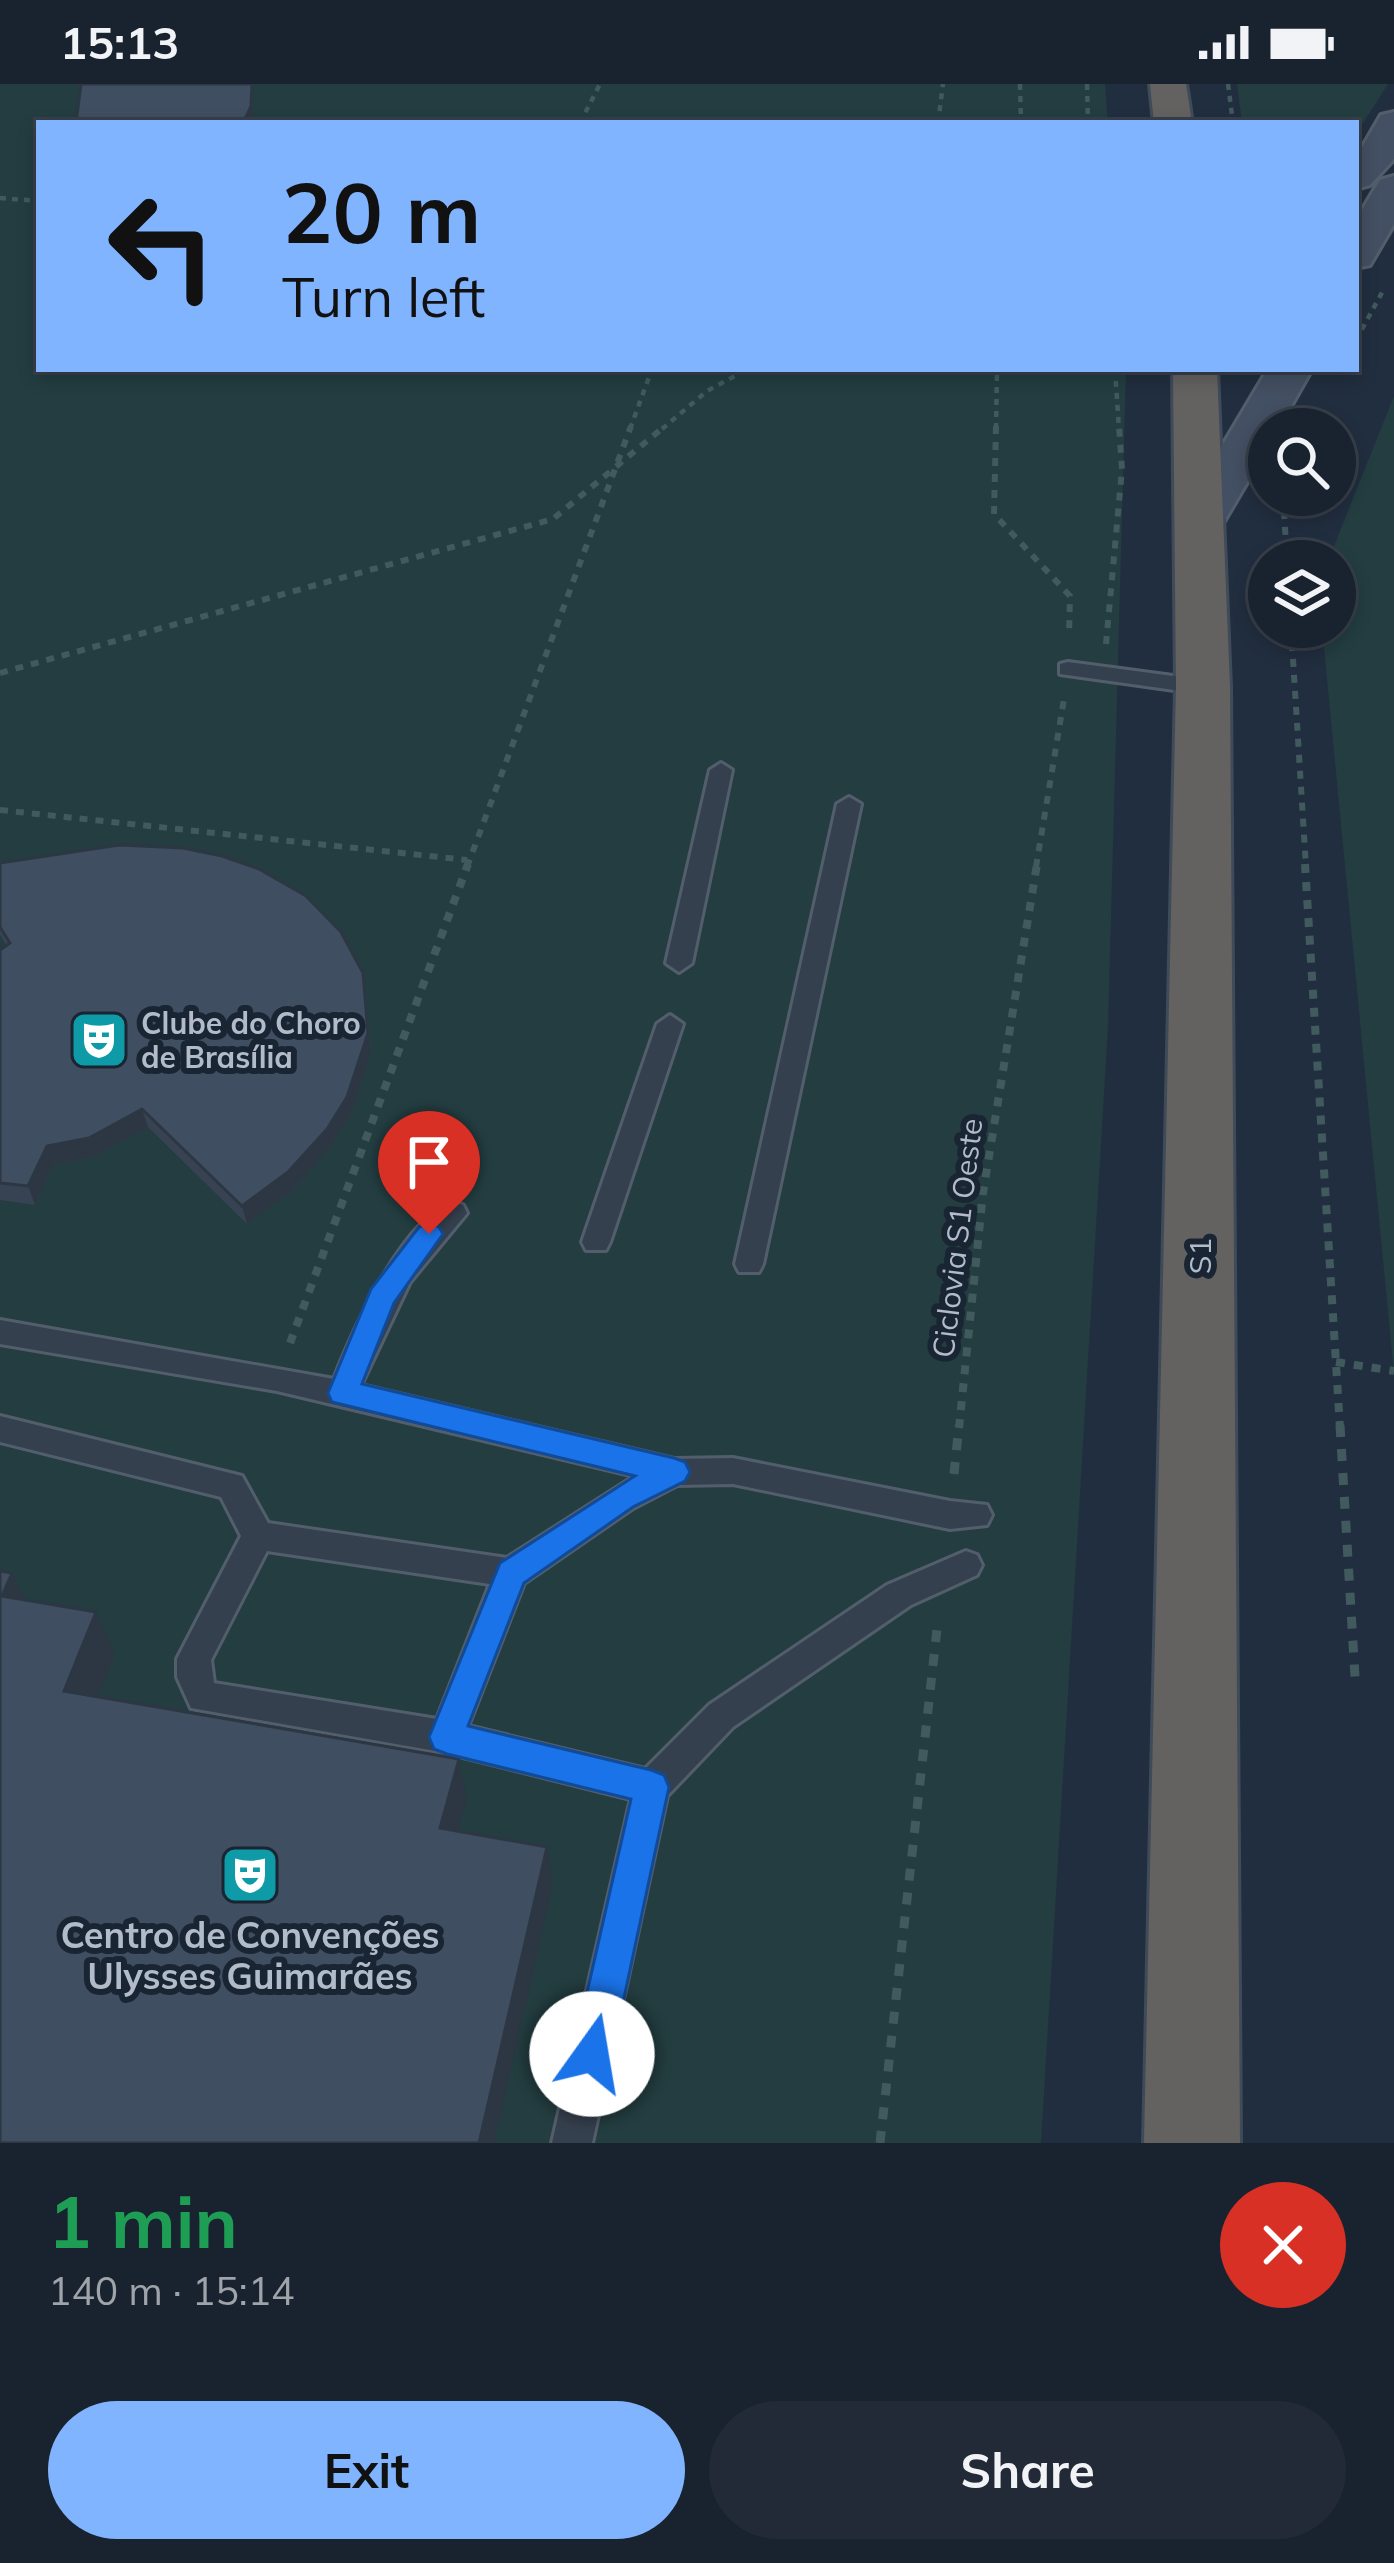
<!DOCTYPE html>
<meta charset="utf-8">
<style>
:root{--surface:#19222f;--page:#222a37;--text:#f1f3f6;--muted:#9fa4aa;--line:#373f4b;--accent:#81b4ff}
body{margin:0;font-family:Mulish,sans-serif;background:var(--page);color:var(--text);height:100vh;display:flex;flex-direction:column;font-size:45px;white-space:nowrap}
*{box-sizing:border-box;margin:0}
p{font-size:39px;color:var(--muted)}
.icon{flex:none;width:66px;height:66px;fill:none;stroke:currentColor;stroke-width:2;stroke-linecap:round;stroke-linejoin:round}
.map{position:relative;height:2059px;overflow:hidden}
.details{display:flex;flex-direction:column;background:var(--surface);flex:1}
.details>*{flex:none}
.banner{position:absolute;left:36px;top:36px;width:1323px;height:252px;border-radius:0px;box-shadow:0 6px 18px #0003,0 0 0 3px var(--line);background:#81b4ff;color:#111;overflow:hidden}
.buttons{position:absolute;left:1248px;top:324px;display:grid;gap:24px}
.buttons a{display:grid;place-items:center;width:108px;height:108px;border-radius:50%;background:var(--surface);box-shadow:0 6px 18px #0003,0 0 0 3px var(--line);font-size:60px}
.pin{position:absolute;display:grid;place-items:center;width:102px;height:102px;color:#fff;margin:-123px -51px;border-radius:50% 50% 50% 0;rotate:-45deg;box-shadow:0 0 12px #0007}
.pin .icon{rotate:45deg}
.me{position:absolute;width:132px;margin:-66px;rotate:13deg;stroke-linejoin:round;filter:drop-shadow(0 0 9px #0008)}
.turn{display:flex;align-items:center;gap:42px;height:252px;padding:0 48px;font-size:54px}
.turn .icon{width:156px;height:156px;stroke-width:2.5}
.turn b{display:block;font-size:84px;line-height:102px}
.round{display:grid;place-items:center;flex:none;width:126px;height:126px;border-radius:63px;background:var(--page)}
.overview{display:flex;align-items:center;justify-content:space-between;height:204px;padding:0 48px}
h1{font-size:72px;font-weight:700;line-height:90px;color:#1e9e55}
.cta{display:flex;gap:24px;margin-top:auto;padding:24px 48px}
.cta a{flex:1;height:138px;border-radius:72px;background:var(--accent);color:#111;font-size:48px;font-weight:700;line-height:138px;text-align:center}
.cta a+a{background:var(--page);color:var(--text)}
.status{display:flex;justify-content:space-between;align-items:center;height:84px;padding:0 60px;background:var(--surface);direction:ltr}
.status svg{height:33px;fill:currentColor}
.map>svg:first-child{display:block}
.green{fill:#233d40}
.lines{fill:none;stroke-linecap:round;stroke-linejoin:round}
.service-casing{stroke:#535e6c;stroke-width:6}
.secondary-casing{stroke:#535e6c;stroke-width:6}
.trunk-casing{stroke:#404b59;stroke-width:6}
.path-far3{stroke:#415a5d;stroke-width:4.5;stroke-dasharray:6 6;stroke-linecap:butt}
.path-far2{stroke:#415a5d;stroke-width:6;stroke-dasharray:8 8;stroke-linecap:butt}
.path-far1{stroke:#415a5d;stroke-width:8;stroke-dasharray:9 9;stroke-linecap:butt}
.path{stroke:#415a5d;stroke-width:9;stroke-dasharray:12 12;stroke-linecap:butt}
.service{fill:#35404e;fill-rule:evenodd}
.secondary{fill:#434f62;fill-rule:evenodd}
.trunk{fill:#646260;fill-rule:evenodd}
.wall{fill:#374353}
.shaded-wall{fill:#2d3744}
.building{fill:#404e61;stroke:#2d3744;stroke-width:3}
.route{fill:#1a73e8;stroke:#114b97;stroke-width:3}
.labels{text-anchor:middle;dominant-baseline:central;stroke-width:12;stroke-linejoin:round;paint-order:stroke}
.poi-label{font-size:30px;font-weight:bold;fill:#b1bbca;stroke:#1a2533;text-anchor:start}
.street-label{font-size:30px;fill:#b1bbca;stroke:#1a2533}
.near-poi-label{font-size:36px;font-weight:bold;fill:#b1bbca;stroke:#1a2533}
</style>
<div class="status"><b>15:13</b><svg viewBox="0 0 49 12"><path d="M0 12V9h3v3zM5 12V6h3v6zM10 12V3h3v9zM15 12V0h3v12zM26 1h20v11H26zM47 4h2v5h-2z"/></svg></div>
<div class="map">
<svg width="1394" height="2059" viewBox="0 0 1394 2059">
<rect width="100%" height="100%" fill="#212e3f"/>
<g class="green">
<polygon points="0,0 1105,0 1108,39 39,39 39,285 1126,285 1108,943 1041,2059 494,2059 448,1782 466,1714 84,1648 0,1527"/>
<polygon points="1237,0 1388,0 1356,50 1356,39 1242,39"/>
<polygon points="1394,312 1394,1290 1322,543 1335,543 1335,477 1328,477"/>
</g>
<g class="lines">
<defs>
<g id="service">
<polygon points="1068,578 1203,596 1214,603 1203,610 1060,590 1060,580"/>
<polygon points="721,679 732,686 692,879 679,888 666,879 710,686"/>
<polygon points="849,713 861,720 763,1180 759,1188 739,1188 735,1180 837,720"/>
<polygon points="670,931 683,940 610,1158 606,1166 586,1166 582,1158 657,940"/>
<path d="M453 1118 463 1121 467 1129 410 1198 361 1301 674 1375 733 1374 950 1417 987 1421 992 1431 987 1441 950 1445 733 1400 677 1401 633 1424 524 1499 468 1642 645 1685 709 1621 887 1501 966 1467 977 1471 982 1481 977 1491 911 1521 733 1643 667 1712 592 2059H552L631 1715 447 1669 191 1624 177 1593V1575L241 1452 221 1413 0 1358V1332L242 1392 268 1439 507 1474 635 1392 277 1307 0 1260V1236L334 1295C353 1247 402 1135 453 1118ZM267 1467 490 1500 437 1635 214 1599 211 1576Z"/>
</g>
<g id="secondary">
<polygon points="1394,28 1394,75 1370,101 1356,105 1356,74 1381,31"/>
<polygon points="1394,92 1394,140 1370,181 1356,184 1356,136 1380,96"/>
<polygon points="1268,285 1312,285 1278,345 1269,345 1269,361 1216,451 1199,456 1182,451 1175,441"/>
</g>
<g id="trunk">
<polygon points="1150,0 1186,0 1192,39 1154,39"/>
<polygon points="1173,285 1217,285 1230,603 1240,2059 1144,2059 1176,603"/>
</g>
</defs>
<use href="#service" class="service-casing"/>
<use href="#secondary" class="secondary-casing"/>
<use href="#trunk" class="trunk-casing"/>
<g class="path-far3">
<polyline points="1020,0 1021,39"/>
<polyline points="1087,0 1088,39"/>
<polyline points="1228,0 1233,39"/>
<polyline points="580,39 600,0"/>
<polyline points="938,39 943,0"/>
<polyline points="0,114 39,117"/>
<polyline points="1356,256 1384,205"/>
<polyline points="1115,285 1119,345"/>
<polyline points="630,345 652,285"/>
<polyline points="662,345 707,307 748,285"/>
<polyline points="996,345 997,285"/>
</g>
<g class="path-far2">
<polyline points="996,342 994,430 1070,512 1069,552"/>
<polyline points="1283,411 1287,477"/>
<polyline points="1291,543 1306,783"/>
<polyline points="1106,560 1122,385 1119,342"/>
<polyline points="0,589 553,435 665,342"/>
<polyline points="0,726 467,776"/>
<polyline points="467,783 631,342"/>
<polyline points="1036,783 1064,615"/>
</g>
<g class="path-far1">
<polyline points="1305,780 1340,1344"/>
<polyline points="290,1259 468,780"/>
<polyline points="1336,1278 1394,1287"/>
<polyline points="959,1344 983,1109 1037,780"/>
</g>
<g class="path">
<polyline points="1340,1341 1355,1593"/>
<polyline points="954,1390 959,1341"/>
<polyline points="880,2059 938,1536"/>
</g>
<use href="#service" class="service"/>
<use href="#secondary" class="secondary"/>
<use href="#trunk" class="trunk"/>
</g>
<polygon class="wall" points="0,779 366,908 371,968 351,1031 330,1063 292,1107 247,1140 148,1043 95,1072 53,1081 35,1121 0,1116 0,866 7,862 0,851"/>
<g class="shaded-wall">
<polygon points="252,0 253,0 253,32 249,39 237,39"/>
<polygon points="363,889 371,968 351,1031 330,1063 292,1107 247,1140 242,1122"/>
<polygon points="142,1025 148,1043 95,1072 53,1081 35,1121 28,1102 47,1062"/>
<polygon points="12,1489 33,1532 2,1512"/>
<polygon points="96,1528 115,1570 84,1648 64,1607"/>
<polygon points="459,1675 467,1714 448,1782 440,1744"/>
<polygon points="547,1763 553,1801 494,2059 479,2059"/>
</g>
<g class="building">
<polygon points="81,0 252,0 251,22 246,33 237,39 76,39"/>
<polygon points="119,761 183,764 222,772 259,785 306,812 341,848 363,889 368,949 347,1013 327,1045 288,1088 242,1122 142,1025 89,1054 47,1062 28,1102 0,1099 0,866 10,859 0,843 0,779"/>
<polygon points="0,1487 12,1489 2,1512 96,1528 64,1607 459,1675 440,1744 547,1763 479,2059 0,2059"/>
</g>
<polygon class="route" points="429,1139 439,1143 443,1150 394,1219 362,1300 674,1374 685,1378 690,1388 685,1397 633,1423 524,1499 468,1642 651,1686 664,1691 669,1703 612,1970 606,1983 592,1989 579,1983 573,1970 631,1715 447,1670 434,1665 429,1653 500,1479 635,1392 332,1318 328,1309 371,1205 419,1143"/>
<defs>
<symbol id="theatre-square" viewBox="-11 -11 22 22"><rect x="-9" y="-9" width="18" height="18" rx="4" fill="#0f9aa8" stroke="#1a2533"/><path d="M-5-5.5Q0-4 5-5.5V0Q5 5 0 6Q-5 5-5 0ZM-3.3-2.5H-1v1.5H-3.3ZM1-2.5H3.3v1.5H1ZM-2.8 1Q0 5.5 2.8 1Z" fill="#fff"/></symbol>
</defs>
<g fill-rule="evenodd">
<use href="#theatre-square" x="66" y="923" width="66" height="66"/>
<use href="#theatre-square" x="217" y="1758" width="66" height="66"/>
</g>
<g class="labels">
<g class="poi-label">
<text x="141" y="939">Clube do Choro<tspan x="141" dy="34">de Brasília</tspan></text>
</g>
<g class="street-label">
<text transform="translate(957 1154) rotate(-83)">Ciclovia S1 Oeste</text>
<text transform="translate(1200 1172) rotate(-90)">S1</text>
</g>
<g class="near-poi-label">
<text x="250" y="1850">Centro de Convenções<tspan x="250" dy="41">Ulysses Guimarães</tspan></text>
</g>
</g>
</svg>
<div class="buttons">
<a><svg class="icon" aria-label="search" viewBox="0 0 24 24"><circle cx="10" cy="10" r="6"/><path d="M15 15l6 6"/></svg></a>
<a><svg class="icon" aria-label="layers" viewBox="0 0 24 24"><path d="M12 4l9 5-9 5-9-5zM3 14l9 5 9-5"/></svg></a>
</div>
<div class="pin" style="left:429px;top:1150px;background:#d93025"><svg class="icon" aria-label="arrive" viewBox="0 0 24 24"><path d="M6 21V4h12l-3 4 3 4H6"/></svg></div>
<svg class="me" style="left:592px;top:1970px" viewBox="-20 -20 40 40"><circle r="19" fill="#fff"/><path d="M0-13L10 11 0 6-10 11z" fill="#1a73e8"/></svg>
<div class="banner">
<div class="turn"><svg class="icon" aria-label="left" viewBox="0 0 24 24"><path d="M17 20v-9H6M10 6l-5 5 5 5"/></svg><div><b>20 m</b>Turn left</div></div>
</div>
</div>
<section class="details">
<div class="overview"><div><h1>1 min</h1><p>140 m · 15:14</p></div><a class="round" style="background:#d93025;color:#fff"><svg class="icon" aria-label="close" viewBox="0 0 24 24"><path d="M6 6l12 12M18 6L6 18"/></svg></a></div>
<div class="cta"><a>Exit</a><a>Share</a></div>
</section>
